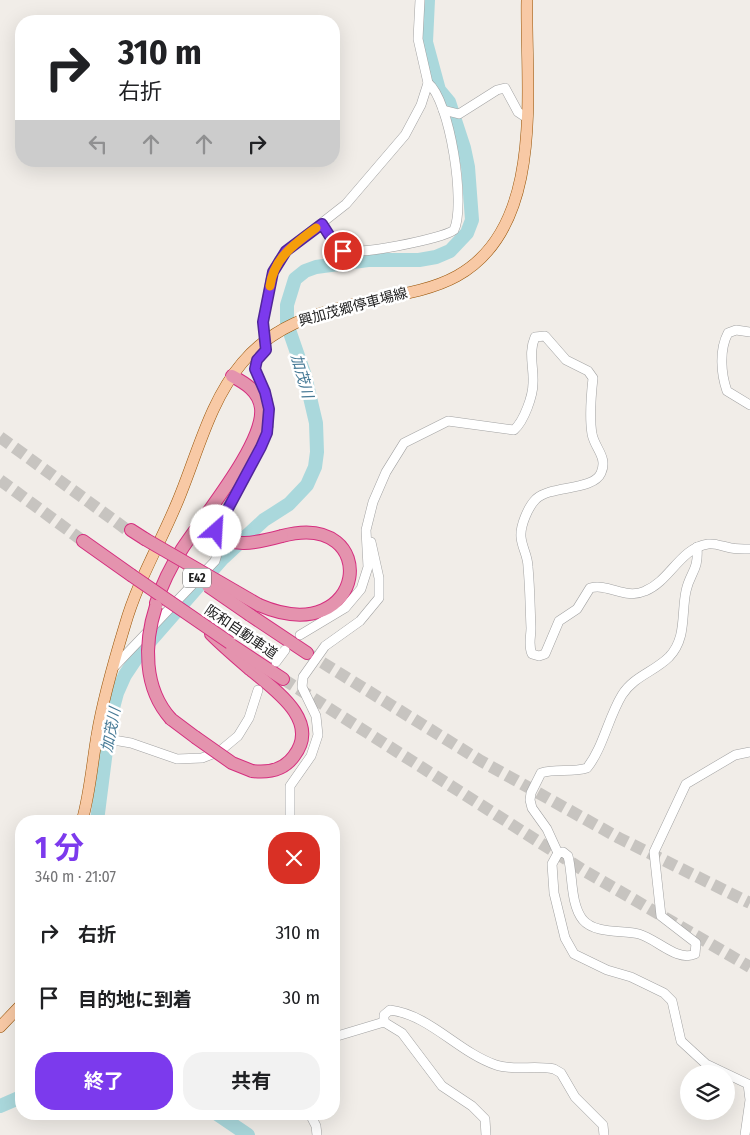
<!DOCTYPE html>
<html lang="ja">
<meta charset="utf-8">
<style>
:root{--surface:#fff;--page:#f2f2f2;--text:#202124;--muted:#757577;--accent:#7c3aed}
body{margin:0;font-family:"Fira Sans Condensed","Noto Sans JP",sans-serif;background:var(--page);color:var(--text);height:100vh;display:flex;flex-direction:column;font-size:19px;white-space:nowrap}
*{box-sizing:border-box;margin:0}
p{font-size:16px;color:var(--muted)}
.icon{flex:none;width:28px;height:28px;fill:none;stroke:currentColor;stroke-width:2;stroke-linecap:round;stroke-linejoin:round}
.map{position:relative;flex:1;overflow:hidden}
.drawer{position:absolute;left:15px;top:815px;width:325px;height:305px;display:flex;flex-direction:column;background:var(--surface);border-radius:20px;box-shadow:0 5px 20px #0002}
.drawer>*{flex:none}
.top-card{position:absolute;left:15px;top:15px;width:325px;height:152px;border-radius:20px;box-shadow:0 5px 20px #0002;background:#fff;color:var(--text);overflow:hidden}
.tools{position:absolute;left:680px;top:1065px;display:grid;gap:10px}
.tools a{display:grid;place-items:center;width:55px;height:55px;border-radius:50%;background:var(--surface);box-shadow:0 5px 20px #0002;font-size:25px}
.pin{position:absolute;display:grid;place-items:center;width:42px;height:42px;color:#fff;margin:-21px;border:2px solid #fff;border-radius:50%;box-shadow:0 1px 5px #0007}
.me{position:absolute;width:55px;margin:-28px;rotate:26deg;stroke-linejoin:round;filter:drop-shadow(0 0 4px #0008)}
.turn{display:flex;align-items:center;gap:18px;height:105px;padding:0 20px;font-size:22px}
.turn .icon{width:65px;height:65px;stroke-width:2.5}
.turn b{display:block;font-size:35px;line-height:42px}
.lanes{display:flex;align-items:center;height:48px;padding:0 20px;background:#0003;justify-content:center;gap:25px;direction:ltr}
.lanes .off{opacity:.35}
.round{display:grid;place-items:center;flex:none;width:52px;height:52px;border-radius:20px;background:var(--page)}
.overview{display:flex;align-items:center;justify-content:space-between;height:85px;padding:0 20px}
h1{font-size:30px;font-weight:700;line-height:38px;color:var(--accent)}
.cta{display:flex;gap:10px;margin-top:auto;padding:10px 20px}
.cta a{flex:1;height:58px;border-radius:20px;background:var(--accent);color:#fff;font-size:20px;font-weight:700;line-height:58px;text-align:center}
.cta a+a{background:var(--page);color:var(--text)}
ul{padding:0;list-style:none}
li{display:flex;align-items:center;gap:15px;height:65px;padding:0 20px}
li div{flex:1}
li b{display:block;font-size:19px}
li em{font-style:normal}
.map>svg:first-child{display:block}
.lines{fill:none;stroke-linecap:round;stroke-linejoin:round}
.river{stroke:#aad8dc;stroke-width:14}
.highway-tunnel{stroke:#c7c4c0;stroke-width:12;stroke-dasharray:12 6;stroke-linecap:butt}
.minor-casing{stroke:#a2a2a2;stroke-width:10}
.major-casing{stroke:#975306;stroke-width:12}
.highway-casing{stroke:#d52f7f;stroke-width:14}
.minor{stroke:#fff;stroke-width:9}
.major{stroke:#f8c9a5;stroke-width:11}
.highway{stroke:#e493ae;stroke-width:12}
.highway-bridge-casing{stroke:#d52f7f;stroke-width:14;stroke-linecap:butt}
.highway-bridge{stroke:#e493ae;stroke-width:12}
.route-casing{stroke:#51269a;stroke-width:12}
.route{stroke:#7c3aed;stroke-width:9}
.slow{stroke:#f59e0b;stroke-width:9}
.labels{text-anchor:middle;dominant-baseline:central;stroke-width:5;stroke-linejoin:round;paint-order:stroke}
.shield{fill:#fff;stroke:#646464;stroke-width:1}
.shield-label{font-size:12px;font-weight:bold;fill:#212121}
.street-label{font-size:14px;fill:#212121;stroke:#fff}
.water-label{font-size:15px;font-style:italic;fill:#477a96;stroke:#fff}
</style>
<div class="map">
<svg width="750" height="1135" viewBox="0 0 750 1135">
<rect width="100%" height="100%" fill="#f1ede8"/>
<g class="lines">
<g class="river">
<polyline points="97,821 110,719 117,693 125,675 139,654 223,558 264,520 289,504 307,485 315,467 317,452 316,423 305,376 287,324 287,305 295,279 305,271 316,267 368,260 419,260 436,257 450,251 467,233 472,220 468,167 464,148 449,102 439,90 426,42 428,0"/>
<polyline points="0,1106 21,1097"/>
<polyline points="217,1114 248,1135"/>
</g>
<g class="highway-tunnel">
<polyline points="0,437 130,532"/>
<polyline points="0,480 83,541"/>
<polyline points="307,653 481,761 619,838 750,903"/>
<polyline points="283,679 583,870 750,967"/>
</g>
<defs>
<g id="minor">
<polyline points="443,110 459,114 497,90 505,88 518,112 527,118"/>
<path d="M322 225C327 232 333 245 340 250 352 257 442 239 454 230 466 205 450 100 428 83"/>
<path d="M750 332 736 330 728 333C719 350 721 374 727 391L750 405"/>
<path d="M300 635 345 608 361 589 368 567 366 530 373 502 386 472 404 443 448 421 514 430C524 421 533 396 533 383 534 367 528 353 535 337L545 336 566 360 588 371 593 378C591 396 589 416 592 434 595 449 608 457 601 473 593 491 551 485 536 499 528 507 520 526 521 537 522 548 528 556 528 567 530 587 530 607 531 628 531 637 528 645 532 654L539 656 545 654 559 621 577 609 590 588C609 583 625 600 645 591 670 581 680 548 708 544 716 543 724 547 731 548 737 549 744 549 750 549"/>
<polyline points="276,662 285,650"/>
<polyline points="113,668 215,561 219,548 216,527 261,447 269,425 268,401 255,369 257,360 266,350 263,322 271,278 279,260 286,251 346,204 405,135 421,105 428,83 418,39 420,0"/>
<polyline points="96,737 131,743 177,759 202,758 220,751 238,736 249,718 258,690"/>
<polyline points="290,821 290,786 311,756 318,735 316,716 302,687 303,677 325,646 360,621 379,598 379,578 371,542"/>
<path d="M558 853 563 852 568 856C573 875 570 904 583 920 595 934 623 930 639 934 657 939 677 962 695 954L696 943 661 916 654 852 686 784 735 755 750 752"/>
<path d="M558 853 547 829 532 808 530 800 531 793 541 773C556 768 571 773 587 768 603 748 608 718 622 695 634 676 654 672 669 657 687 638 681 614 686 591 690 572 699 571 697 547"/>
<polyline points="558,853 552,864 554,893 565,938 574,954 607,970 631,977 664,993 672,1001 681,1041 706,1064 748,1084 750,1100 745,1135"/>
<path d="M384 1022V1015L390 1010C430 1015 458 1052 496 1065 514 1071 535 1065 554 1069L561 1073 575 1097 603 1125 604 1135"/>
<polyline points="334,1037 384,1022 402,1033 442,1086 472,1106 485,1119 486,1135"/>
<polyline points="310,1114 316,1126 317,1135"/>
</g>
<g id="major">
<path d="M82 821C90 793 92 764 97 735 103 698 114 661 125 625 138 579 164 537 181 493 199 448 211 400 242 363 273 326 313 314 358 303 391 296 428 292 457 276 547 226 525 85 527 0"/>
<polyline points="0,1027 21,1005"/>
</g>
<g id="highway">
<polyline points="131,530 145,539"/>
<polyline points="83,541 131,575"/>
<path d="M156 603C162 584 171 566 182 549 202 518 265 443 261 408 259 391 245 383 232 376"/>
<path d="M259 605C368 652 383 509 282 536"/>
<polyline points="250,615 307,653"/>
<path d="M211 634C224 647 237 658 251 670 275 690 321 721 294 756 284 770 268 773 252 771"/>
<polyline points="233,646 283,679"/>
<polyline points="171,719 195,737"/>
</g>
</defs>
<use href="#minor" class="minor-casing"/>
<use href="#major" class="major-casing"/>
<use href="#highway" class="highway-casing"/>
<use href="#minor" class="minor"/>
<use href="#major" class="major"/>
<use href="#highway" class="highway"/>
<defs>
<g id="highway-bridge">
<path d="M209 532C232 549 256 543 282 536"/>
<polyline points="145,539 259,605"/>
<polyline points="131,575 230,643"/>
<polyline points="208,586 250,615"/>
<path d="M156 606C144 643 143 688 171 719"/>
<polyline points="195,737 232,763 252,771"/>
</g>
</defs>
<use href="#highway-bridge" class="highway-bridge-casing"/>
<use href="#highway-bridge" class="highway-bridge"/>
</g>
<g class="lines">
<defs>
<polyline id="route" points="216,531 261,447 267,433 269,409 265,392 255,369 257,360 266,350 263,322 273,272 286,251 322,224 338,249 343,251"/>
</defs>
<use href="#route" class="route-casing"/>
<use href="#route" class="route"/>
<path class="slow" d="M270 286C274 257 295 244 316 228"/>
</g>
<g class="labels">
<rect class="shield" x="183" y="568.5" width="28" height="19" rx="4"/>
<g class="shield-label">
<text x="197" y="578">E42</text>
</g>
<g class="street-label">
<text transform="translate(353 307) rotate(-15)">興加茂郷停車場線</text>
<text transform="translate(241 632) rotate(34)">阪和自動車道</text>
</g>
<g class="water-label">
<text transform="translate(302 376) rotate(74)">加茂川</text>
<text transform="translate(111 730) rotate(-79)">加茂川</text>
</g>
</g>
</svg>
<div class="tools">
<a><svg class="icon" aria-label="layers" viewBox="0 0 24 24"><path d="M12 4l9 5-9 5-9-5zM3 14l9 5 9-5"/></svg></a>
</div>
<div class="pin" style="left:343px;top:251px;background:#d93025"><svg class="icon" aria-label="arrive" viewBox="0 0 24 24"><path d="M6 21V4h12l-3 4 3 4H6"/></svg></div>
<svg class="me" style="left:216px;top:531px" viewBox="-20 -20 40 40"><circle r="19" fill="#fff"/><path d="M0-13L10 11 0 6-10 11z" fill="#7c3aed"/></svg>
<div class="top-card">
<div class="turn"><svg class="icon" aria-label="right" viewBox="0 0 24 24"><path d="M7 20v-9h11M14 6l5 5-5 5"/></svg><div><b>310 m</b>右折</div></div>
<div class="lanes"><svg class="icon off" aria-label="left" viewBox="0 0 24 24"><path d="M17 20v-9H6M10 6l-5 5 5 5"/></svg><svg class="icon off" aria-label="ahead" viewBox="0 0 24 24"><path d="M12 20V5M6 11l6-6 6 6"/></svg><svg class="icon off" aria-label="ahead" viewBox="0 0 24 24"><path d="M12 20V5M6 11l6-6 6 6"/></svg><svg class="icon" aria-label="right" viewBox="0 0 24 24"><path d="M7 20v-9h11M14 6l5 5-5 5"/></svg></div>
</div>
<section class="drawer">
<div class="overview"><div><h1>1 分</h1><p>340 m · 21:07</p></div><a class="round" style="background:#d93025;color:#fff"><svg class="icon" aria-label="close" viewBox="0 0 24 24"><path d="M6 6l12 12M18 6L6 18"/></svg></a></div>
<ul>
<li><svg class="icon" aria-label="right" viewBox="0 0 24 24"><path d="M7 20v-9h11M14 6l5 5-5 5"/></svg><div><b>右折</b></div><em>310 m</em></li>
<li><svg class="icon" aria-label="arrive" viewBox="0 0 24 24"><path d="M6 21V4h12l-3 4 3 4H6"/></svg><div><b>目的地に到着</b></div><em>30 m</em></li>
</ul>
<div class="cta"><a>終了</a><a>共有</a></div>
</section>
</div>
